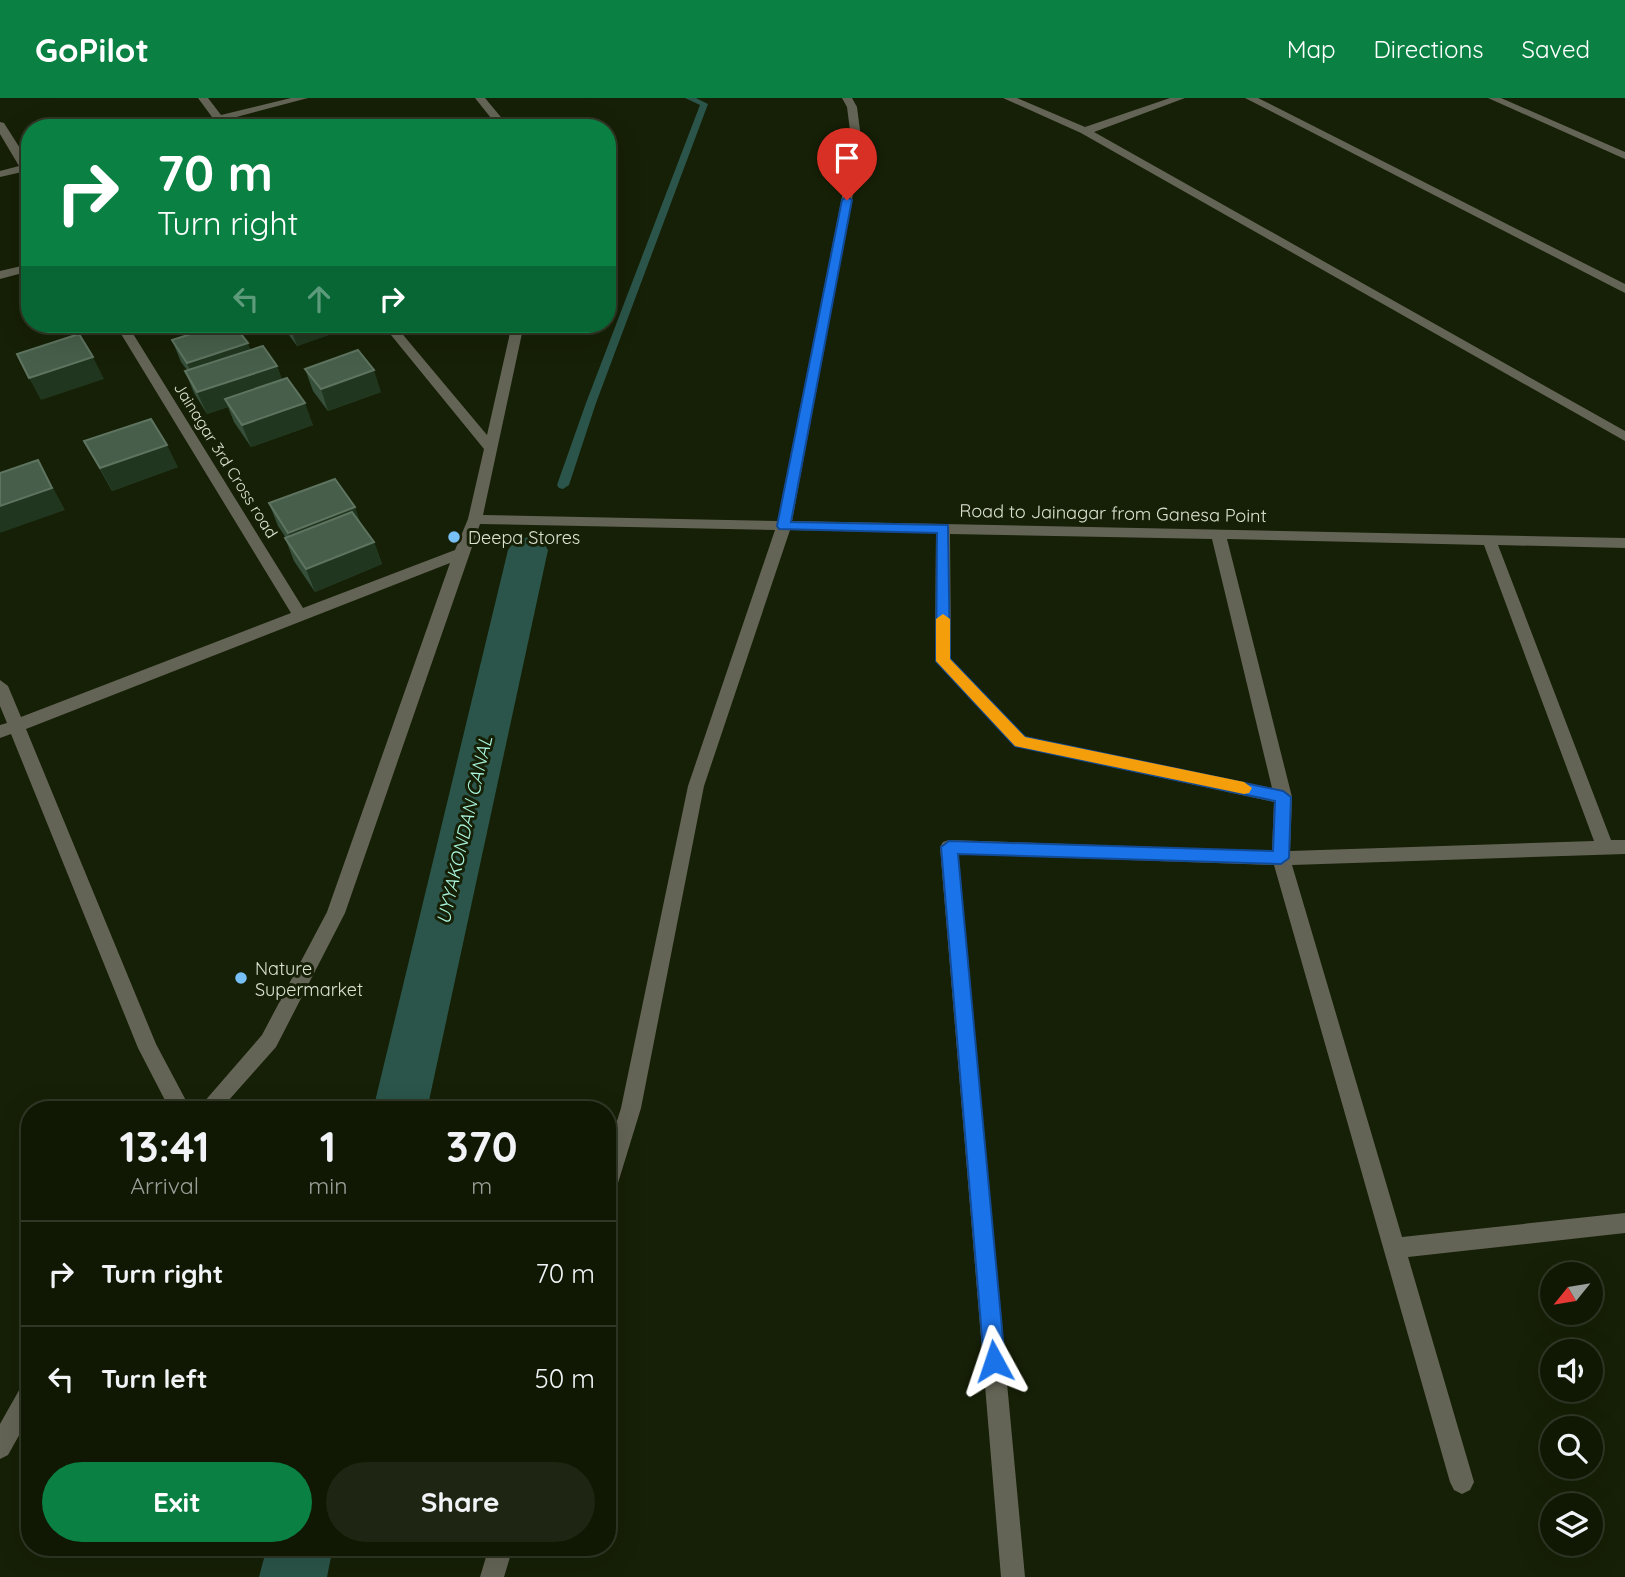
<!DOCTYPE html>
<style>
:root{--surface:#101804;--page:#1e2513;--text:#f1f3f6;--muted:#9ca09a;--line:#303726;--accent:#0b8043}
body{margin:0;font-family:Quicksand,sans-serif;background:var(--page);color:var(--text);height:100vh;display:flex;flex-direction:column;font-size:26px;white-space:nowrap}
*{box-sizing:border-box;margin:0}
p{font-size:23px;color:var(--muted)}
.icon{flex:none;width:38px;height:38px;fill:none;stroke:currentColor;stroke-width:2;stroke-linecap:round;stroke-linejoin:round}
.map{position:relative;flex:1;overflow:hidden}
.drawer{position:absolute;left:21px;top:1003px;width:595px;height:455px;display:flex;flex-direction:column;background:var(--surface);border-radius:28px;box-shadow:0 7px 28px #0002,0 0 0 2px var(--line)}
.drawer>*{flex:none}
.top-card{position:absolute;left:21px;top:21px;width:595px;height:214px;border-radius:28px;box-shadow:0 7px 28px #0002,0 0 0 2px var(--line);background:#0b8043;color:#fff;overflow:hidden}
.needle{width:46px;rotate:240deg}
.tools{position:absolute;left:1540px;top:1164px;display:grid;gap:14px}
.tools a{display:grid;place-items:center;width:63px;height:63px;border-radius:50%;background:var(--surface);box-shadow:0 7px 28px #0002,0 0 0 2px var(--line);font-size:35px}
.pin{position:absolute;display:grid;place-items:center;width:60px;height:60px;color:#fff;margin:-72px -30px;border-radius:50% 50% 50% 0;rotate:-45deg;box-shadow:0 0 7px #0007}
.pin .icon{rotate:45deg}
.me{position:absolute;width:77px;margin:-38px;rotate:355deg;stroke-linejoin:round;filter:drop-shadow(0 0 5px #0008)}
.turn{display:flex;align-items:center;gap:24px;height:147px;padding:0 21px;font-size:32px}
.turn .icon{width:91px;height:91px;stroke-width:2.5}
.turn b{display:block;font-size:49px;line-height:60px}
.lanes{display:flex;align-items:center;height:66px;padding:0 21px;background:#0003;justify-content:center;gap:35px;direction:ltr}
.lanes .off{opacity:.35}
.eta{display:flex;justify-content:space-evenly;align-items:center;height:119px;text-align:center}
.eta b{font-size:42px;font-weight:800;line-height:49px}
.button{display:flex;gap:14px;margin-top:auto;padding:14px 21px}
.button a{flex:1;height:80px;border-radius:42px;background:var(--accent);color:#fff;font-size:28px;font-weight:800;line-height:80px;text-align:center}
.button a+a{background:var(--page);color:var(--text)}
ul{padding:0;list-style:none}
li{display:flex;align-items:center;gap:21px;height:105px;padding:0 21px;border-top:2px solid var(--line)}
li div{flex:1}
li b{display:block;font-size:26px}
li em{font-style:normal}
header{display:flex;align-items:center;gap:42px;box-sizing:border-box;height:98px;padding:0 35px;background:var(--accent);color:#fff}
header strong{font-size:33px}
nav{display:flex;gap:38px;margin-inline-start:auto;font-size:24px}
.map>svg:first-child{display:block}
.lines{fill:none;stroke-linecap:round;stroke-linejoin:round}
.stream{fill:#2b554a;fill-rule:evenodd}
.canal{fill:#2b554a;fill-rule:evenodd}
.minor{fill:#646456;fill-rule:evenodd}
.wall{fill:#354f3a}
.shaded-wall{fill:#21361e}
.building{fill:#475f4a;stroke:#5e7460;stroke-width:2}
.route{fill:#1a73e8;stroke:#114b97;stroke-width:2}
.slow{fill:#f59e0b}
.poi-dot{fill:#77c0f7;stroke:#162006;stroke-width:2.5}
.labels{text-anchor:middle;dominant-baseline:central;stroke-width:6;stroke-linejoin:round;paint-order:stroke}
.far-street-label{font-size:16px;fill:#dce3d3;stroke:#162006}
.street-label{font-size:18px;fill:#dce3d3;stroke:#162006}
.poi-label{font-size:18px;fill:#dce3d3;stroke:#162006;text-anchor:start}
.water-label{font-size:19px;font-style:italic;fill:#aaf6df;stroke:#162006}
</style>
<header>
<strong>GoPilot</strong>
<nav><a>Map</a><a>Directions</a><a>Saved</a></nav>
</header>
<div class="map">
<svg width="1625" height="1479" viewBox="0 0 1625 1479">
<rect width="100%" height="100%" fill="#162006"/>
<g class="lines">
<polygon class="stream" points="685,0 696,0 708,6 596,305 569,387 563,391 559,390 557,387 586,305 700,7"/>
<g class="canal">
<polygon points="528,439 542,443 548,452 427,1012 373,1012 508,452 514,443"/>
<polygon points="267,1449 333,1449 327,1479 259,1479"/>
</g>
<g class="minor">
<polygon points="198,0 208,0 221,17 291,0 308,0 225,22 229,27 225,30 220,29 216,24 194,30 175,30 212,19"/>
<polygon points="475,0 485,0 510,30 499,30"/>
<path d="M842 0H852L857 9 862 48 792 423 1625 440V450L1498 447 1611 742H1625V756L1292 767 1402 1139 1625 1115V1135L1408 1159 1474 1384 1470 1392 1462 1396 1454 1392 1450 1384 1274 767 958 756 1025 1479H1001L940 749 943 744 949 742 1272 753 1274 704 1014 648 935 563 936 435 790 432 704 688 641 1010 614 1098 607 1101V1055L621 1010 688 688 775 432 480 426 345 815 276 949 220 1012H197L262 937 327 814 450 465 26 631 156 946 191 1012H170L138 950 11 636 0 640V627L7 625 0 608V582L8 588 21 619 291 515 115 226H127L303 510 455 452 468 421 484 351 382 226H394L487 337 512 226H524L483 417 778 423 852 48 847 9ZM950 436 1212 441 1272 690 1025 639 951 561ZM1227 441 1484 447 1594 743 1290 753 1292 699Z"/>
<polygon points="1003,0 1017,0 1085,29 1170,0 1185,0 1094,34 1625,333 1625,343 1081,35"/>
<polygon points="1245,0 1258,0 1625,186 1625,195"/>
<polygon points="1488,0 1501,0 1625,54 1625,61"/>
<polygon points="0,24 4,25 30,66 30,82 22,74 0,79 0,73 19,68 0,36"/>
<polygon points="30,166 30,173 0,181 0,173"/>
<polygon points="30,1284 30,1318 8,1357 0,1361 0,1326 22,1287"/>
<polygon points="489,1449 513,1449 504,1479 480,1479"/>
</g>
</g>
<g class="wall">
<polygon points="282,226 346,226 348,230 297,248 283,229"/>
<polygon points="172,242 250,252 277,268 282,282 313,327 251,349 234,324 228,309 207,316 194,295 185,273 187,272 181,264"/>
<polygon points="305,271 381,294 328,313 313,293"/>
<polygon points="84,343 178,369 112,393"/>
<polygon points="269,405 361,426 374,444 382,466 315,494 294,463 285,440 286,440 278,428"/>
</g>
<g class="shaded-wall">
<polygon points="289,226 346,226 348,230 297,248"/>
<polygon points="248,245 256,267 197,287 187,265"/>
<polygon points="93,259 104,281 41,302 29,280"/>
<polygon points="277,268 285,290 225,301 228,309 207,316 197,294"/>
<polygon points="374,272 381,294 328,313 321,291"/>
<polygon points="305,305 313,327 251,349 242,327"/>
<polygon points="167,347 178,369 112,393 100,370"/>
<polygon points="38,362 65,412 0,435 0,408"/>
<polygon points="355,409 363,432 297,457 288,435"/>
<polygon points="374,444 382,466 315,494 306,471"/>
</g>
<g class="building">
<polygon points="222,226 233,226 248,245 187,265 172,242"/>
<polygon points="79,236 93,259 29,280 17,256"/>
<polygon points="263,248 277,268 197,294 185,273"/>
<polygon points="358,252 374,272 321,291 305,271"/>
<polygon points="287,280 305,305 242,327 225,301"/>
<polygon points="151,321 167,347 100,370 84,343"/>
<polygon points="38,362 52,390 0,408 0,375"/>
<polygon points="335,381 355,409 288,435 269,405"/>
<polygon points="352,414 374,444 306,471 285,440"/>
</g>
<polygon class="route" points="847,99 852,102 791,424 948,427 950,561 1025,639 1283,693 1291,699 1289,760 1281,766 958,756 1005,1263 1001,1270 994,1273 987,1270 984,1263 941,749 949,743 1273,753 1275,703 1015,648 936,563 937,435 779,431 777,428 842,102"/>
<polygon class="slow" points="943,516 950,521 950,561 1025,639 1244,684 1252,690 1249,695 1244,696 1015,648 936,563 936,521"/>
<g class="poi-dot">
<circle cx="454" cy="439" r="7"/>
<circle cx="241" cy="880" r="7"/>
</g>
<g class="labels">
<g class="far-street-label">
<text transform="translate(226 362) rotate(58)">Jainagar 3rd Cross road</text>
</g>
<g class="street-label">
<text transform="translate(1113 415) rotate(1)">Road to Jainagar from Ganesa Point</text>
</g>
<g class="poi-label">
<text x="468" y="439">Deepa Stores</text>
<text x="255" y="870">Nature<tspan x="255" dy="21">Supermarket</tspan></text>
</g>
<g class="water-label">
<text transform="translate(464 732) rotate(-77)">UYYAKONDAN CANAL</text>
</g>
</g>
</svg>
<div class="tools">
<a><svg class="needle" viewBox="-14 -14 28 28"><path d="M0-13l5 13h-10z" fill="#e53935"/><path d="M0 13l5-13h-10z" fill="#9ca09a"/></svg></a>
<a><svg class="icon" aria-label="sound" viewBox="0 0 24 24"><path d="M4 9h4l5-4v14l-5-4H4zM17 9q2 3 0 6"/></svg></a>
<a><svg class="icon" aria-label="search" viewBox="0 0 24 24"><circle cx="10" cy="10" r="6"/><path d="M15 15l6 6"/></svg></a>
<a><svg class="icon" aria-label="layers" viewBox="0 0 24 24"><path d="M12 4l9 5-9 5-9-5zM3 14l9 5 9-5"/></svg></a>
</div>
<div class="pin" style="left:847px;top:102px;background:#d93025"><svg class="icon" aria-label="arrive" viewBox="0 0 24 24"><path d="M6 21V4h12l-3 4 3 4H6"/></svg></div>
<svg class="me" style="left:994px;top:1263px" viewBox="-20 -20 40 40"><path d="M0-17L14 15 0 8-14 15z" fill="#1a73e8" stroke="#fff" stroke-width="4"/></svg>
<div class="top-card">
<div class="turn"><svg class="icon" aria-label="right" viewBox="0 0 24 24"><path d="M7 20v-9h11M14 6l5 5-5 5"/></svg><div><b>70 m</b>Turn right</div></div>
<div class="lanes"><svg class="icon off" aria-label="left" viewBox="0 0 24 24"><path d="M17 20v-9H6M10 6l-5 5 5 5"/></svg><svg class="icon off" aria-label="ahead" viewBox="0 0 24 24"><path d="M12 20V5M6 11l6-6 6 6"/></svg><svg class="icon" aria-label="right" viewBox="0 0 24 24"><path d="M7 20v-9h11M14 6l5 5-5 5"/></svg></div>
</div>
<section class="drawer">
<div class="eta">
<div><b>13:41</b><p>Arrival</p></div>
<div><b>1</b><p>min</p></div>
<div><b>370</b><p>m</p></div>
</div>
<ul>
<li><svg class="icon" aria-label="right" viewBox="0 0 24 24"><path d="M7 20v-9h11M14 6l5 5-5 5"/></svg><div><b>Turn right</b></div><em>70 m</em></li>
<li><svg class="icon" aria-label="left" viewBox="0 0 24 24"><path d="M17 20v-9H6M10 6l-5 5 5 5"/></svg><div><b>Turn left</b></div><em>50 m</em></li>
</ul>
<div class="button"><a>Exit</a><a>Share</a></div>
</section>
</div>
